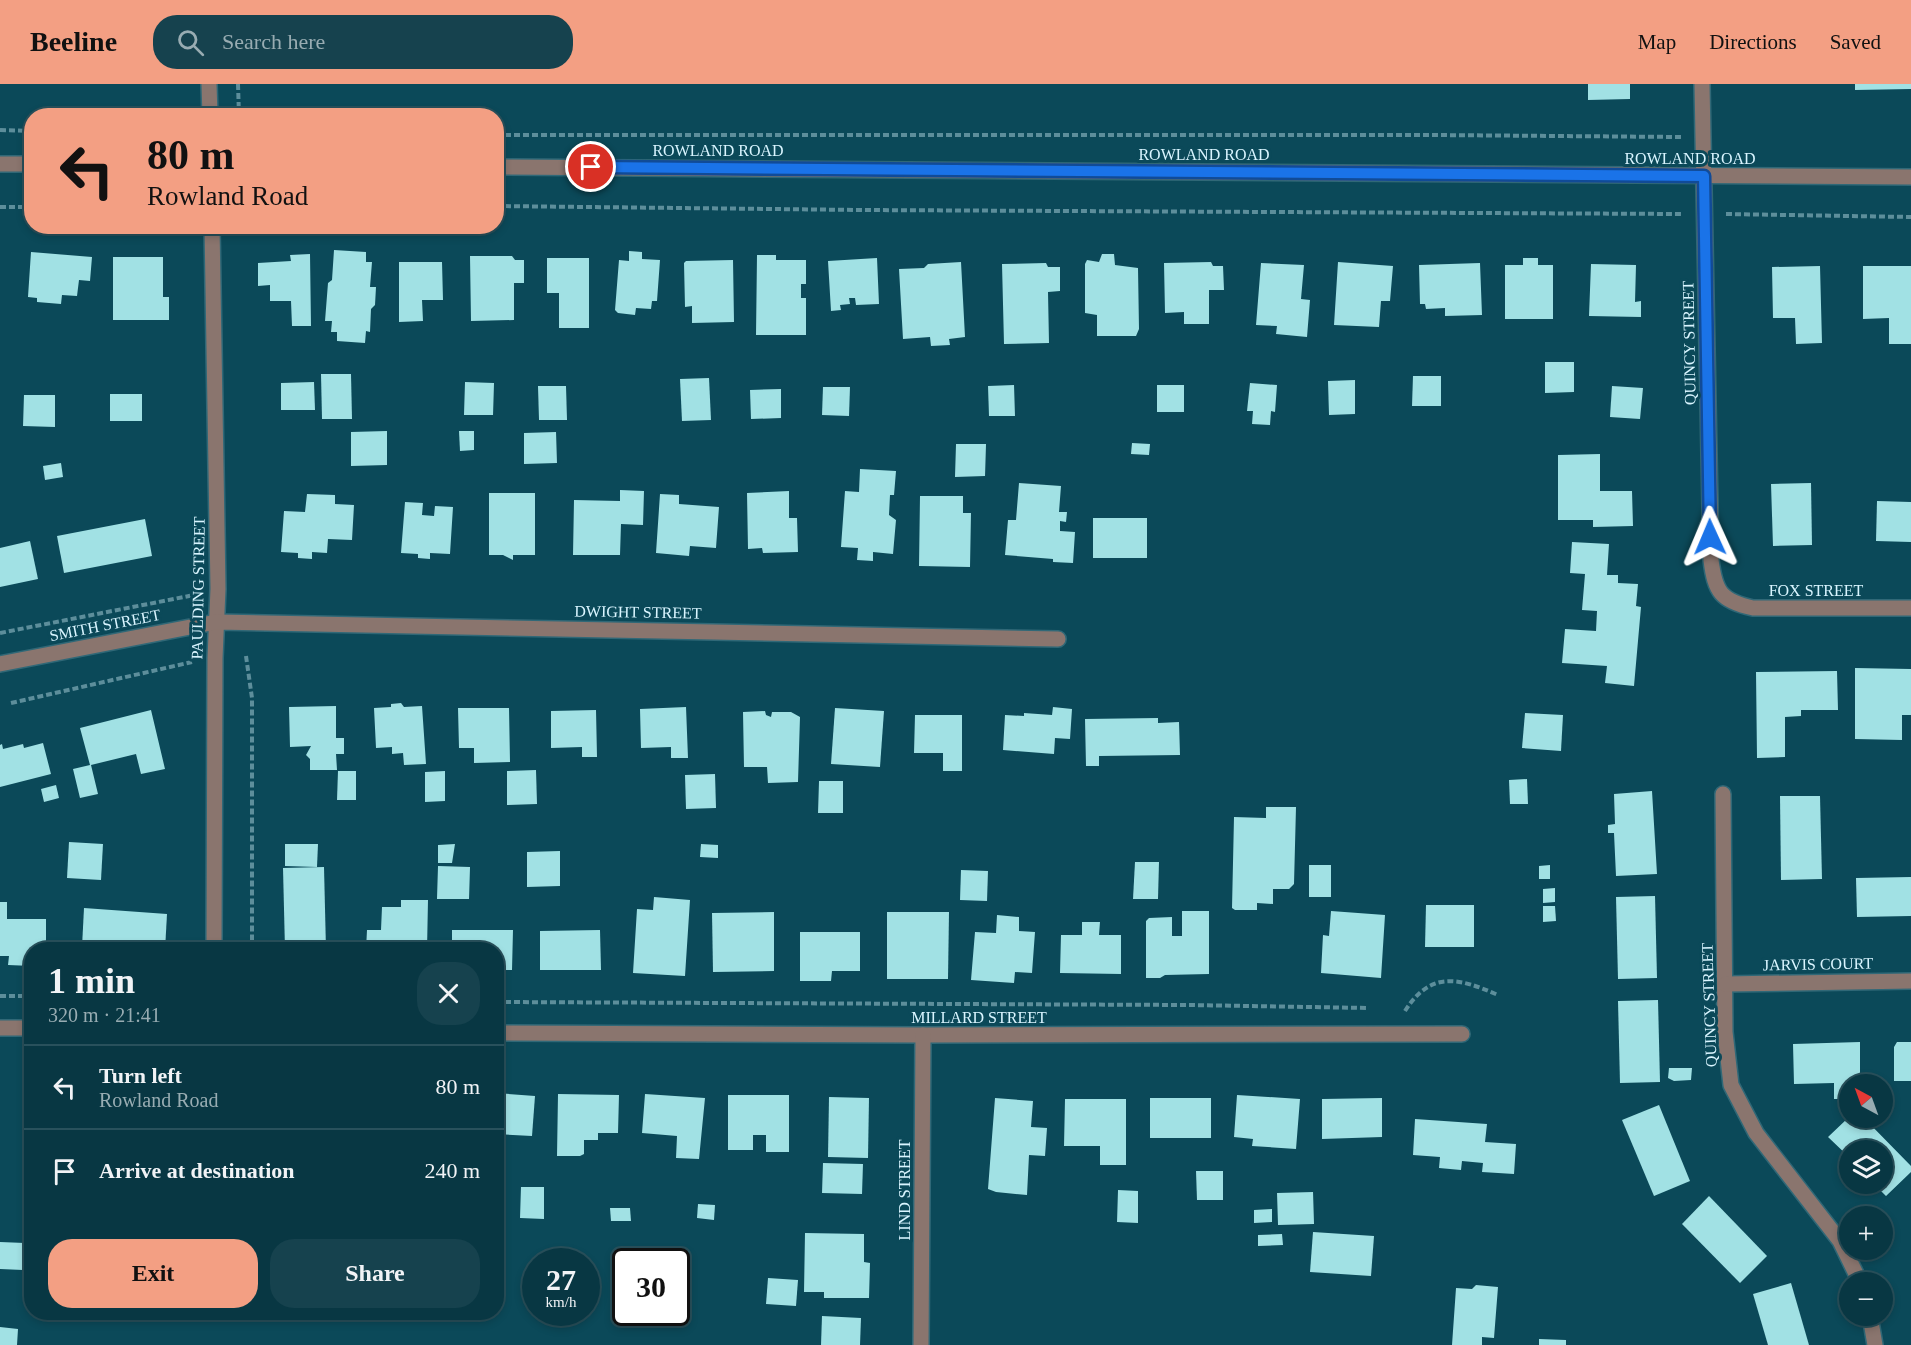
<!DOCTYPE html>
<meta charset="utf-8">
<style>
:root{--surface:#083743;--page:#16424e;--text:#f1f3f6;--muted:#98acb2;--line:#29515c;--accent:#f39f83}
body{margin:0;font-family:"Times New Roman",serif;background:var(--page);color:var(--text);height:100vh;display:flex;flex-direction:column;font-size:22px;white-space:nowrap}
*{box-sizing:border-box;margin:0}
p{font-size:20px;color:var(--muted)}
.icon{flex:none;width:33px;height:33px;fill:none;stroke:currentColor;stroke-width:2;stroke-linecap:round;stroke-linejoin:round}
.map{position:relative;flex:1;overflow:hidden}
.sheet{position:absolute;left:24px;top:858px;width:480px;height:378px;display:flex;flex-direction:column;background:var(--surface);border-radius:24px;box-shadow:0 3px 9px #0003,0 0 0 2px var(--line)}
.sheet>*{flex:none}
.banner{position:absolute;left:24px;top:24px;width:480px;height:126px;border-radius:24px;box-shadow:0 3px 9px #0003,0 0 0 2px var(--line);background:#f39f83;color:#111;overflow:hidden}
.needle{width:39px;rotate:319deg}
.fabs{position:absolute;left:1839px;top:990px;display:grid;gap:12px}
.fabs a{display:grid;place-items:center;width:54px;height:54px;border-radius:50%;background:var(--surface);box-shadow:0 3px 9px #0003,0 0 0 2px var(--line);font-size:30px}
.speed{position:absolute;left:522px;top:1164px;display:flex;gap:12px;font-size:30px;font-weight:700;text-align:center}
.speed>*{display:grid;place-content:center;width:78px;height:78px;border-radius:50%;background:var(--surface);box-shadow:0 3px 9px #0003,0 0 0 2px var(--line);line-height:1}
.speed small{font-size:15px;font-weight:400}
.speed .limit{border:3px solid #111;border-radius:9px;background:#fff;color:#111}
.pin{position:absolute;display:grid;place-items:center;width:51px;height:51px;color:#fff;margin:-26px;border:3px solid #fff;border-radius:50%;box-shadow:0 2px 6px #0007}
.me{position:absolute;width:66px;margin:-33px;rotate:359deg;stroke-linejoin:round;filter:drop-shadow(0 0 4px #0008)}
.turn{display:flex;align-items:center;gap:21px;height:126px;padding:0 24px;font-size:27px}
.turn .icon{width:78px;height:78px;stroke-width:2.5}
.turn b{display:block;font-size:42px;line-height:51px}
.round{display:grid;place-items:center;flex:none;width:63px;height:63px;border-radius:24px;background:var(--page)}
.headline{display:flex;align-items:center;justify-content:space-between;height:102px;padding:0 24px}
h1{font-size:36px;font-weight:600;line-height:45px}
.primary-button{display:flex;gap:12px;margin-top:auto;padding:12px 24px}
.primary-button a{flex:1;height:69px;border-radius:24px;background:var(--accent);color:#111;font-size:24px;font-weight:600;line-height:69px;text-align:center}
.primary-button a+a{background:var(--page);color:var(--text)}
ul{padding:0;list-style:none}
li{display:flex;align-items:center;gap:18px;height:84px;padding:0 24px;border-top:2px solid var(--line)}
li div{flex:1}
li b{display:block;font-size:22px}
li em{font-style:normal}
header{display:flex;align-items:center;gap:36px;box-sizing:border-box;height:84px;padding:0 30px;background:var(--accent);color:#111}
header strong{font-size:28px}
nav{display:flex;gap:33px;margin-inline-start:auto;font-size:21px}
.search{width:420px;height:54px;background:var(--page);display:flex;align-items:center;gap:15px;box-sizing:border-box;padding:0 21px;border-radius:24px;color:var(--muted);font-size:22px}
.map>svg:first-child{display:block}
.building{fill:#a1e1e4}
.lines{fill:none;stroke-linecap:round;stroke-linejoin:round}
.minor-casing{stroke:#306877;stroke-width:18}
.path{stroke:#5d8e9b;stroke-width:4;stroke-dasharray:6 3;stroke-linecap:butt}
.minor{stroke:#8a756e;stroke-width:15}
.route-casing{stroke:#114b97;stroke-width:15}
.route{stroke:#1a73e8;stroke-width:10}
.labels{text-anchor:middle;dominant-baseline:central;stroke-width:6;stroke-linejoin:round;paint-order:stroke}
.street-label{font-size:16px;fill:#d9f5ff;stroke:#0b4959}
</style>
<header>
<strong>Beeline</strong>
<div class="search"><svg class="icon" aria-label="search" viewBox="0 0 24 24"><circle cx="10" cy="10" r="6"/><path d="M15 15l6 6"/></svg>Search here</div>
<nav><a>Map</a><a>Directions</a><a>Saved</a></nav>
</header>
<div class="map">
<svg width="1911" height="1261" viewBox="0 0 1911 1261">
<rect width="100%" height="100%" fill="#0b4959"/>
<g class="building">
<polygon points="1588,0 1630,0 1630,15 1588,16"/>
<polygon points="1855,0 1911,0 1911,5 1855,6"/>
<polygon points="334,166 366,168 366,178 372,178 370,203 376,203 375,221 371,225 370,248 366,247 365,259 337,257 337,248 331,248 332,237 325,237 328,199 332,196"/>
<polygon points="629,167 642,168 642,175 660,176 657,217 652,217 651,225 636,224 635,231 618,229 615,226 619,176 629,177"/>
<polygon points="31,168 92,173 90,197 79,196 77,212 62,211 61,220 37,218 37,214 28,213"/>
<polygon points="310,170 311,242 292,242 291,217 270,217 270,201 258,202 258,179 291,177 290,171"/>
<polygon points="1102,170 1114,170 1115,181 1138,184 1139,245 1136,252 1097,252 1097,231 1085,229 1085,180 1087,176 1099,178"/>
<polygon points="757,171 776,171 776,176 806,176 806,200 801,200 801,214 806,214 806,251 756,251"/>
<polygon points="470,172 512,172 515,176 524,176 524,199 514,199 514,236 471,237"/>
<polygon points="113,173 163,173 163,213 169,213 169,236 113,236"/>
<polygon points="547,174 589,174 589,244 559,244 559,209 547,209"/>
<polygon points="877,174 879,220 856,221 855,214 849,214 850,220 840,221 841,226 831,227 828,177"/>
<polygon points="1523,174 1538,174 1538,181 1553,181 1553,235 1505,235 1505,181 1523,181"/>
<polygon points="733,176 734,238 692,239 692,222 685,223 684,179 686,177"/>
<polygon points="399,178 442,178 443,216 422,216 423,237 399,238"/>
<polygon points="961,178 965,253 949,255 950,261 931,262 930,253 903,255 899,185 924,184 928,180"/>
<polygon points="1211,178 1213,182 1223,182 1224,206 1209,206 1209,240 1184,240 1184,228 1165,229 1164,179"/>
<polygon points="1338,178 1393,182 1390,217 1381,217 1379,243 1334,241"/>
<polygon points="1046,179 1048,183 1060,183 1060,207 1048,208 1049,259 1004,260 1002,180"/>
<polygon points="1261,179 1304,181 1301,215 1310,216 1307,253 1276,250 1277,242 1256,241"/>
<polygon points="1480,179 1482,231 1445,232 1445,224 1426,225 1425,220 1420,220 1419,181"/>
<polygon points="1591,180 1636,181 1635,218 1641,217 1641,233 1589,232"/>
<polygon points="1820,182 1822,259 1796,260 1795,234 1773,234 1772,183"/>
<polygon points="1863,182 1911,182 1911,260 1889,260 1889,234 1863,235"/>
<polygon points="1545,278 1574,278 1574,308 1545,309"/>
<polygon points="321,290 351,290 352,335 322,335"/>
<polygon points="1413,292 1441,292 1441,322 1412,322"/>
<polygon points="709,294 711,336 682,337 680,295"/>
<polygon points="1355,296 1355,330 1329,331 1328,297"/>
<polygon points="314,298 315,326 281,326 281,299"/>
<polygon points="465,298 494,299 493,331 464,331"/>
<polygon points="1250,299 1277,301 1275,328 1271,327 1270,341 1252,340 1253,327 1247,327"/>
<polygon points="1014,301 1015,332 989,332 988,302"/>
<rect x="1157" y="301" width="27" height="27"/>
<polygon points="538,302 566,302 567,336 539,336"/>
<polygon points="1612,302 1643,304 1640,335 1610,333"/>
<polygon points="823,303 850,303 849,332 822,331"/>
<polygon points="781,305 781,334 751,335 750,306"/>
<rect x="110" y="310" width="32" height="27"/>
<polygon points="24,311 55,311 55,343 23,342"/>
<polygon points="387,347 387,381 351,382 351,348"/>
<polygon points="459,347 474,347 474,366 460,367"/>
<polygon points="556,348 557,379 524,380 524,349"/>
<polygon points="1132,359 1150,360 1149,371 1131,370"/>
<polygon points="956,360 986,360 985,392 955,393"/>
<polygon points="1600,370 1600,407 1632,407 1633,442 1593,443 1593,436 1558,436 1558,371"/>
<polygon points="61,379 63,393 45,396 43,382"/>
<polygon points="860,385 896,387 894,411 890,411 889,431 896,436 893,470 873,468 873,477 857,476 858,464 841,463 845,407 859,408"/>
<polygon points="1019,399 1061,402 1059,428 1067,428 1066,438 1060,437 1060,447 1075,448 1073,479 1053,478 1053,475 1005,471 1008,436 1016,436"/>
<polygon points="1811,399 1812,461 1773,462 1771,400"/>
<polygon points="620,406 644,407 643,441 621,440 620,471 573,471 574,416 620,417"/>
<polygon points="789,407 789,434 797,434 798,468 763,469 762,464 748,465 747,409"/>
<polygon points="489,409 535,409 535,471 513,471 513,476 503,471 489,471"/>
<polygon points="307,410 335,411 335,420 354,421 352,456 328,455 327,469 312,468 312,475 298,474 298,469 281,468 284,427 305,428"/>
<polygon points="660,410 679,411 679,420 719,423 716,464 690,462 689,472 656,469"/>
<polygon points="920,412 963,412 963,429 971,429 970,483 919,482"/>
<polygon points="1877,417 1911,418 1911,458 1876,457"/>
<polygon points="405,418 423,419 422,431 434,432 435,422 453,423 450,470 430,469 430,475 418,474 418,470 401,469"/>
<rect x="1093" y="434" width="54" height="40"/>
<polygon points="145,435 152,472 64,489 57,452"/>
<polygon points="30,457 38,495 0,503 0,464"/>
<polygon points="1572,458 1609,460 1607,491 1618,491 1618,499 1638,500 1636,522 1641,523 1634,602 1605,599 1607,582 1562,579 1565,545 1596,547 1597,527 1582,526 1585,490 1570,489"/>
<polygon points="1855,584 1911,585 1911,631 1902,631 1902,656 1855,655"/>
<polygon points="1837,587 1838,626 1801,626 1801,632 1785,633 1785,673 1757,674 1756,588"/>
<polygon points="401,619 404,623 422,622 426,680 404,681 403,669 392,670 392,663 376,664 374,624 391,623 391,620"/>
<polygon points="336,622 336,654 344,654 344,670 336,670 337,686 310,686 310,675 306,671 311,662 290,663 289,623"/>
<polygon points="686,623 688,674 671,674 671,663 641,664 640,625"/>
<polygon points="1053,623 1072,625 1070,655 1055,654 1054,670 1003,666 1005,631 1024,632 1024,629 1052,631"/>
<polygon points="458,624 509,624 510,678 474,679 474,664 459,664"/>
<polygon points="835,624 884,627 880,683 831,680"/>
<polygon points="151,626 165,685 141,690 136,670 91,681 98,710 80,714 73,685 90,681 80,644"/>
<polygon points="596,626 597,673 582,673 582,663 551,664 551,627"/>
<polygon points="765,627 766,631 771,633 772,628 791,628 800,633 798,698 768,699 767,683 744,683 743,628"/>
<polygon points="1525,629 1563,631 1561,667 1522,664"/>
<polygon points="915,631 962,631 962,687 943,687 943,669 914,669"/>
<polygon points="1158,634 1158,639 1179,638 1180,671 1099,672 1099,682 1086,682 1085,635"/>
<polygon points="43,659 51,690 0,703 0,661 2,660 3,665 23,660 24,664"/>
<polygon points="536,686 537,720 507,721 507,687"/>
<polygon points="338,687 356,687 356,716 337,716"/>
<polygon points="445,687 445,717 425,718 425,688"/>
<polygon points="715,690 716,724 686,725 685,691"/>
<polygon points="1527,695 1528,720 1510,720 1509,696"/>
<polygon points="819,697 843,697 843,729 818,729"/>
<polygon points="56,701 59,714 44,718 41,705"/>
<polygon points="1652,707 1657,790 1616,792 1614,749 1608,749 1608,741 1615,740 1614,710"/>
<polygon points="1780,712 1820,712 1822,795 1781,796"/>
<polygon points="1266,723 1296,723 1294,800 1289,805 1273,805 1273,820 1257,819 1257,826 1235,826 1232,824 1234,733 1266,734"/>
<polygon points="69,758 103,760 101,796 67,794"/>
<polygon points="285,760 318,760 317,783 285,782"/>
<polygon points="455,760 452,779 438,779 438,761"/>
<polygon points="701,760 718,761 718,774 700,773"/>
<polygon points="560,767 560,802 527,803 527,768"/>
<polygon points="1135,778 1159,778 1158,815 1133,815"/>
<rect x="1309" y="781" width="22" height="32"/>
<polygon points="1550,781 1550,795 1539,795 1539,782"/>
<polygon points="438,782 470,783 469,815 437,815"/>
<polygon points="324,783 326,866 285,866 283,784"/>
<polygon points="961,786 988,787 987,817 960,816"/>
<polygon points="1911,793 1911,832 1857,833 1856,794"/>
<polygon points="1555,804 1555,818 1543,819 1543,805"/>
<polygon points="1655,812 1657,894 1618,895 1616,813"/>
<polygon points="654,813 690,816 685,892 633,889 637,825 653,826"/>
<polygon points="401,816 428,816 427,866 366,866 367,846 381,846 382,823 401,823"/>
<polygon points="0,818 7,818 7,835 46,835 46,866 32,866 32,882 8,881 9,872 0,872"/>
<polygon points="1426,821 1474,821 1474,863 1425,863"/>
<polygon points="1543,822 1555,822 1556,837 1543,838"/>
<polygon points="84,824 167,830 165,866 104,866 82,863"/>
<polygon points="1182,827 1209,827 1209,890 1165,891 1160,894 1146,894 1146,837 1149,834 1172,833 1172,852 1182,852"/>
<polygon points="1331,827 1385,831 1381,894 1321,889 1323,851 1329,852"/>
<polygon points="774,828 774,887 713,888 712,829"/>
<polygon points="887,828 949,828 948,895 887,895"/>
<polygon points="997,831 1019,833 1019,847 1035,848 1032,889 1015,888 1014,899 971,896 975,848 996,849"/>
<polygon points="1082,838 1100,838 1099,851 1121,851 1121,890 1060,889 1061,851 1082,851"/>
<polygon points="452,846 513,846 512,886 496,886 496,866 452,866"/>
<polygon points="600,846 601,886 540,886 540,847"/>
<polygon points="800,848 860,848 860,887 832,887 831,897 800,897"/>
<polygon points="1658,916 1660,998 1620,999 1618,917"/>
<polygon points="1860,958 1860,998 1856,998 1856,1000 1850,1000 1850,1015 1834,1015 1834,999 1794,1000 1793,960"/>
<polygon points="1897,958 1911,958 1911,997 1894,997 1894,963"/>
<polygon points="1669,984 1692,984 1691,996 1674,997 1668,994"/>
<polygon points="496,1009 535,1012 532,1052 496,1050"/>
<polygon points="558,1010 619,1011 618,1049 598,1049 598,1056 584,1056 584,1070 580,1072 557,1072"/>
<polygon points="645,1010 705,1014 699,1075 676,1074 677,1052 642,1049"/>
<polygon points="728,1011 789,1011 789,1068 766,1068 766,1051 753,1051 753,1066 728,1066"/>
<polygon points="1237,1011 1300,1015 1296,1065 1252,1062 1253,1055 1234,1053"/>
<polygon points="829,1013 869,1014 868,1074 828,1073"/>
<polygon points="995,1014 1033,1017 1031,1043 1047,1044 1045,1072 1029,1071 1027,1111 996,1108 988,1105"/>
<rect x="1150" y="1014" width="61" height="40"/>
<polygon points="1382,1014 1382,1053 1322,1055 1322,1015"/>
<polygon points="1065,1015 1126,1015 1126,1081 1100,1081 1100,1062 1064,1062"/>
<polygon points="1659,1021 1690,1097 1654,1112 1622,1036"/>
<polygon points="1848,1034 1864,1034 1911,1082 1911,1088 1886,1112 1874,1100 1882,1100 1882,1066 1850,1066 1850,1074 1828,1053"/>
<polygon points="1415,1035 1487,1040 1485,1058 1516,1060 1514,1090 1482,1088 1483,1079 1462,1077 1461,1086 1439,1084 1440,1073 1413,1071"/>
<polygon points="823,1079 863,1080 862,1110 822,1109"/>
<polygon points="1196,1087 1223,1087 1223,1116 1197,1116"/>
<polygon points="521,1103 544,1103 544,1135 520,1134"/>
<polygon points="1118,1106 1138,1107 1138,1139 1117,1138"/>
<polygon points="1313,1108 1314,1140 1278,1141 1277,1109"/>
<polygon points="1709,1112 1767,1172 1740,1199 1682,1140"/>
<polygon points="698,1120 715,1121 714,1136 697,1134"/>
<polygon points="610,1124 630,1124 631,1137 611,1137"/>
<polygon points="1272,1125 1272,1138 1254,1139 1254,1126"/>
<polygon points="1313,1148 1374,1152 1371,1192 1310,1188"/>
<polygon points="805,1149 864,1150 864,1178 870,1179 869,1214 824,1214 824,1208 804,1208"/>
<polygon points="1282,1150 1283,1161 1258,1162 1258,1151"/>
<polygon points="0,1158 25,1159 23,1186 0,1185"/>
<polygon points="768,1194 798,1196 796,1222 766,1220"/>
<polygon points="1791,1199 1809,1261 1768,1261 1753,1210"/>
<polygon points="1476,1201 1498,1203 1494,1254 1482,1253 1482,1261 1452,1261 1456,1204 1472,1205"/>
<polygon points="822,1232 861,1234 860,1261 821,1261"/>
<polygon points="0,1243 18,1245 17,1261 0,1261"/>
<polygon points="1539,1255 1566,1256 1566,1261 1539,1261"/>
</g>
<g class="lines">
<defs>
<g id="minor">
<polyline points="209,0 210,32"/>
<path d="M1702 0 1711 476C1715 508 1721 517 1753 524H1911"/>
<polyline points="0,80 32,80"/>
<polyline points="496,83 1911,93"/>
<polyline points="212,142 218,505 215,574 214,866"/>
<polyline points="0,580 216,538 1058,555"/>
<polyline points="1723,710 1725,948 1731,1001 1756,1049 1840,1157 1860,1198"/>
<polyline points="1726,900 1911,897"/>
<polyline points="0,944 32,944"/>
<polyline points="496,949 923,951 1462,950"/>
<polyline points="1870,1232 1875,1261"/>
<polyline points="921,1261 923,951"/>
</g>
</defs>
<use href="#minor" class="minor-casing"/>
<g class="path">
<polyline points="238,0 239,32"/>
<polyline points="0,46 32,47"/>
<polyline points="496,51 1434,51 1681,53"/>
<polyline points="496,122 863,126 1682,130"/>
<polyline points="0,123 32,123"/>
<polyline points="1726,130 1911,133"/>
<polyline points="0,549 194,511"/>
<polyline points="246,572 252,614 252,866"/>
<polyline points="11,619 192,578"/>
<polyline points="0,912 32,912"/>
<polyline points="496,918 1189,921 1369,924"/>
<path d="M1405 927C1431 886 1459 894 1498 911"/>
</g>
<use href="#minor" class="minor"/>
</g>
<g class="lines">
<defs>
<polyline id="route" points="591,83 1704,92 1710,453"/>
</defs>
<use href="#route" class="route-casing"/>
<use href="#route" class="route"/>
</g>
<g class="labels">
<g class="street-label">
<text x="718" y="66">ROWLAND ROAD</text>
<text x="1204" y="70">ROWLAND ROAD</text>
<text x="1690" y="74">ROWLAND ROAD</text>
<text transform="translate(1689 259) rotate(-91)">QUINCY STREET</text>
<text transform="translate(198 504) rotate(-89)">PAULDING STREET</text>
<text x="1816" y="506">FOX STREET</text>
<text transform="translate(638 528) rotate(1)">DWIGHT STREET</text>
<text transform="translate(105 541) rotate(-11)">SMITH STREET</text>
<text transform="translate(1818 880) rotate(-1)">JARVIS COURT</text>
<text transform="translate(1709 921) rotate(-92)">QUINCY STREET</text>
<text x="979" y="933">MILLARD STREET</text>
<text transform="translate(904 1106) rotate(-90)">LIND STREET</text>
</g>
</g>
</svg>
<div class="fabs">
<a><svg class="needle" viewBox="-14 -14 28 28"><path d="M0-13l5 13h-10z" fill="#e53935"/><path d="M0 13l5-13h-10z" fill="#98acb2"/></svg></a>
<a><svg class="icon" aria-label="layers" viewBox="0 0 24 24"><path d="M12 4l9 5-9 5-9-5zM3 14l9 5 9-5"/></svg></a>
<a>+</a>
<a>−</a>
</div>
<div class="speed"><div>27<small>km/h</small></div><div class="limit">30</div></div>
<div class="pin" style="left:591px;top:83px;background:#d93025"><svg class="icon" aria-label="arrive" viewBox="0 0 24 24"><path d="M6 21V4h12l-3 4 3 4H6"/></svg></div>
<svg class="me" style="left:1710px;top:453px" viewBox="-20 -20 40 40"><path d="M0-17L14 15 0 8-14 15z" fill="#1a73e8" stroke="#fff" stroke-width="4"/></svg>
<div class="banner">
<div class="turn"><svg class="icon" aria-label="left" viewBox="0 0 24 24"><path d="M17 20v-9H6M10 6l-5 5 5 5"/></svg><div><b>80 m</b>Rowland Road</div></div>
</div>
<section class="sheet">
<div class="headline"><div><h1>1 min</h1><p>320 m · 21:41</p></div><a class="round"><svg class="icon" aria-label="close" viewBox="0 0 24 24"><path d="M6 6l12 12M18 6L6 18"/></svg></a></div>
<ul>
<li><svg class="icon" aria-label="left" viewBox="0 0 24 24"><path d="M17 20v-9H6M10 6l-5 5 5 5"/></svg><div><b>Turn left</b><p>Rowland Road</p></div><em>80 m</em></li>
<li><svg class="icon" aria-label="arrive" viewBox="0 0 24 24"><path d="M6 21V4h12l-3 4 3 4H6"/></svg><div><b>Arrive at destination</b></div><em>240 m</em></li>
</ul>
<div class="primary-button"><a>Exit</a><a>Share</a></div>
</section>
</div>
